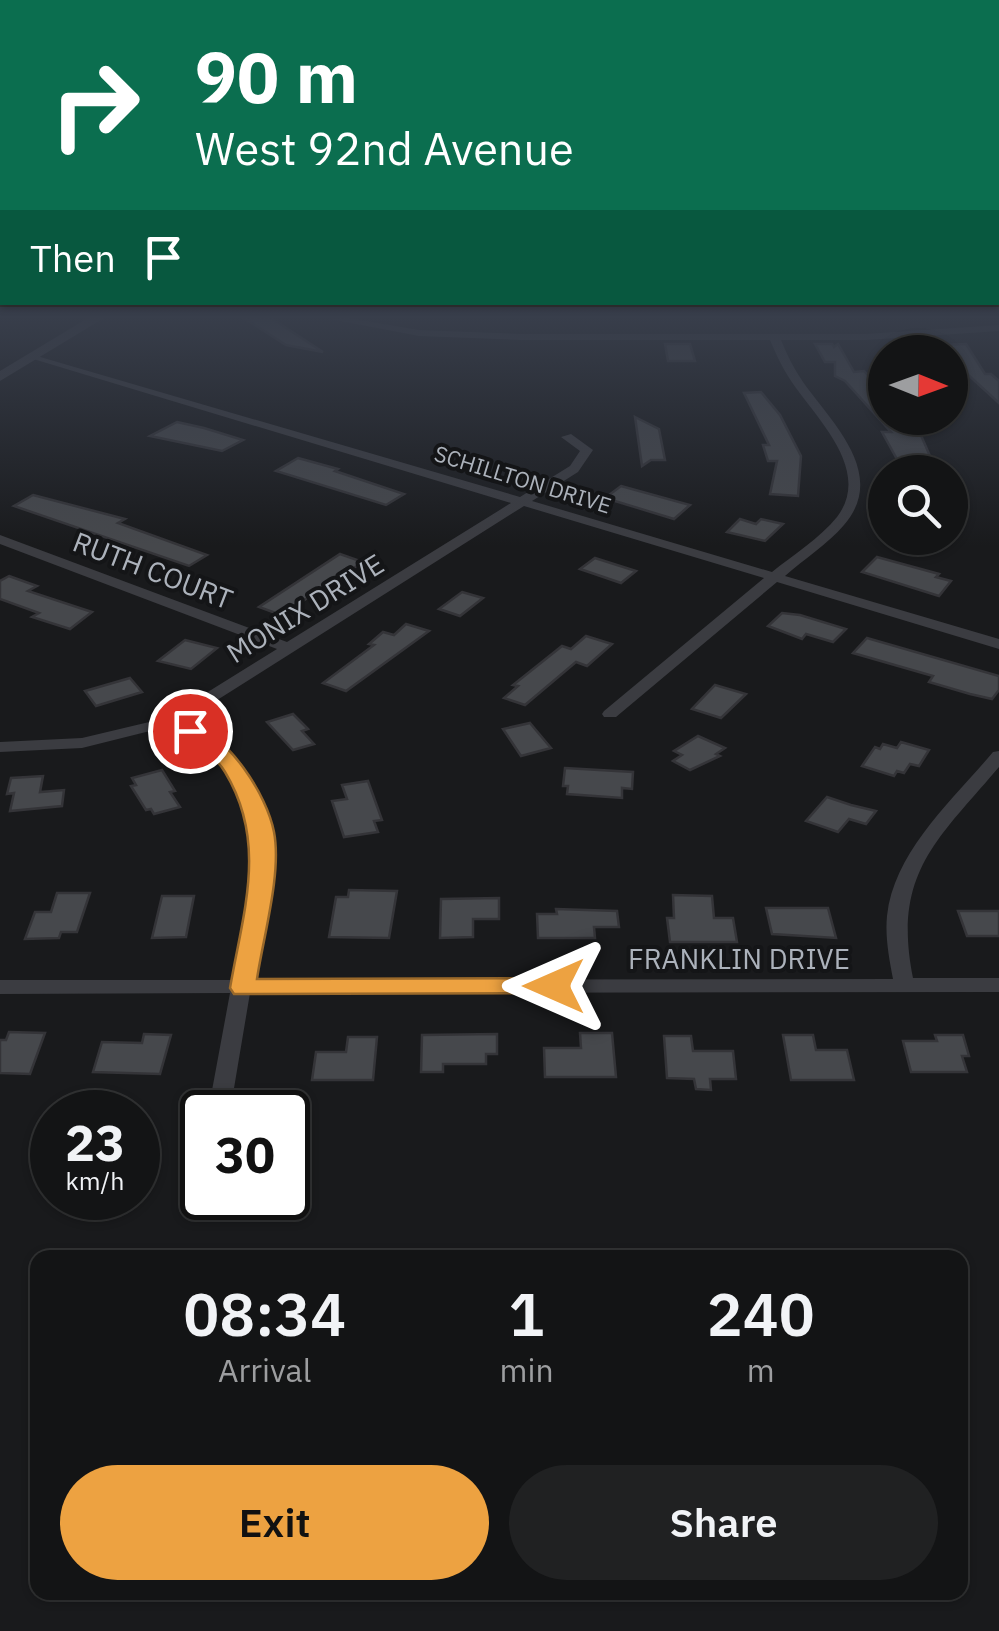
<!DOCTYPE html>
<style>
:root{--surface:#131415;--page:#202122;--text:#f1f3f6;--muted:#9d9ea0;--line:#323334;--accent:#eda241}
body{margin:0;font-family:"IBM Plex Sans",sans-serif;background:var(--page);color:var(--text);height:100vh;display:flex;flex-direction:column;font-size:38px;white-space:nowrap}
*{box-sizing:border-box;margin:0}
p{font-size:32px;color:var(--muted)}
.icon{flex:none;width:55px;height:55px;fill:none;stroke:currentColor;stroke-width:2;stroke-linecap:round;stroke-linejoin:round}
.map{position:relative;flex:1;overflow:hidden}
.panel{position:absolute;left:30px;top:1250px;width:938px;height:350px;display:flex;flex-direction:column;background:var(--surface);border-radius:20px;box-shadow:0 2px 8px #0004,0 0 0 2px var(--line)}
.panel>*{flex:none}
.top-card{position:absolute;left:0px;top:0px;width:1000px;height:305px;box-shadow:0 2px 8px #0004,0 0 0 2px var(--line);background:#0b6e4f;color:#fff;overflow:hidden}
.needle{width:65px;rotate:91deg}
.fabs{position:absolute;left:868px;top:335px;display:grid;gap:20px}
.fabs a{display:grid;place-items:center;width:100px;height:100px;border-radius:50%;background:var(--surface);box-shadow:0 2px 8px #0004,0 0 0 2px var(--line);font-size:50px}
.speed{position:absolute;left:30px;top:1090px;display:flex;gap:20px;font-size:50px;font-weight:700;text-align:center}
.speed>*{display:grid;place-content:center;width:130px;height:130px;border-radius:50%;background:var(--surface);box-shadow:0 2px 8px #0004,0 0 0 2px var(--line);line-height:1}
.speed small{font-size:25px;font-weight:400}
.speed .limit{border:5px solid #111;border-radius:15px;background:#fff;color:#111}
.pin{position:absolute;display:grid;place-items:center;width:85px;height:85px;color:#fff;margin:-42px;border:5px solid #fff;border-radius:50%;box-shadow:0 2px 10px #0007}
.me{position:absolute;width:110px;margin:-55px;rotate:270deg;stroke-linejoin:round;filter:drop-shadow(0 0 8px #0008)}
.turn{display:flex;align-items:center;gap:35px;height:210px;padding:0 30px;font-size:45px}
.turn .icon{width:130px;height:130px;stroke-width:2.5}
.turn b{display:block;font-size:70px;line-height:85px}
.then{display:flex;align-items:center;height:95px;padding:0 30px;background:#0003;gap:20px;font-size:38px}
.eta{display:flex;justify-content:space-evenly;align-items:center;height:170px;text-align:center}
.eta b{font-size:60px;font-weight:600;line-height:70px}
.primary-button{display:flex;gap:20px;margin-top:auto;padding:20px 30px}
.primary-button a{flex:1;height:115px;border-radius:60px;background:var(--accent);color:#111;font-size:40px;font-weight:600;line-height:115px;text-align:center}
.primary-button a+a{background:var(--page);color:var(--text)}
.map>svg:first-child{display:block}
.building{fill:#46484c;stroke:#343438;stroke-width:2.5}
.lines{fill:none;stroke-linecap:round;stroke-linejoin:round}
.minor{fill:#3b3c41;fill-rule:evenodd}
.tertiary{fill:#3b3c41;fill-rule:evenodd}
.route{fill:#eda241;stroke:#9a692a;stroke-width:2.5}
.labels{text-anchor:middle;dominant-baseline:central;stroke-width:8;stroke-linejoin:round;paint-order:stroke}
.far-street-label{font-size:22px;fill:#acb2bb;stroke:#141517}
.street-label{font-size:28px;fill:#acb2bb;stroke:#141517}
</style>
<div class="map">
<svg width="999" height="1631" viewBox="0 0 999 1631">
<rect width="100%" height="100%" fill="#191a1c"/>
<g class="building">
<polygon points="244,318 271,318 323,352 286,345"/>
<polygon points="665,344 690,344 695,361 668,361"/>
<polygon points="815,344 832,344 834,347 838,344 854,372 864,371 885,394 885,423 909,423 915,433 920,433 933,463 929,463 931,468 904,472 882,432 891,432 845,381 835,376 835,362 825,362"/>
<polygon points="966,344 985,374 991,374 999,381 999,403 954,362 943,345"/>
<polygon points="761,392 780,415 801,456 798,496 770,494 777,461 768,461 763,445 769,445 744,393"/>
<polygon points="635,417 659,429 665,460 651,460 642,466"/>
<polygon points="177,422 204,428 243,440 222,451 150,436"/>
<polygon points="298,458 338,469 335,471 404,494 386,505 276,471"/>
<polygon points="621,486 690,505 674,519 605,498"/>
<polygon points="33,495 125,519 118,523 207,555 189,566 14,506"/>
<polygon points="740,519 756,524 761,519 783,524 765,541 727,532"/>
<polygon points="340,554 363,562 281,615 259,607"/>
<polygon points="877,557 939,574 936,577 951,581 939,596 862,572"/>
<polygon points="595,558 636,571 621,583 580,569"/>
<polygon points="9,576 37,586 28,591 92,612 70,629 32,617 39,613 0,599 0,581"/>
<polygon points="462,592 483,598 460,616 439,609"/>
<polygon points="782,613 800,615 846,629 833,642 806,634 802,639 768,626"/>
<polygon points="406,624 429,631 346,691 323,683 374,645 369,644 383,632 394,635"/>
<polygon points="586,636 612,644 587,666 576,662 525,705 504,698 518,686 513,685 562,646 571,649"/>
<polygon points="867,638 999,676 999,690 992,699 970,694 929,682 933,676 853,653"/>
<polygon points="185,640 217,648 191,669 158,661"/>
<polygon points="130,678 142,692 96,706 85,691"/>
<polygon points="715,685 746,694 721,718 692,709"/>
<polygon points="293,714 308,729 302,731 314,744 293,750 267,722"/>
<polygon points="530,723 551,748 521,756 503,729"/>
<polygon points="698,736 725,748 716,754 720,756 690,770 673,761 682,755 674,751"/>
<polygon points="901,742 929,750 919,766 910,764 904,773 897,771 894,776 862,766 875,747 880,749 883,744 897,748"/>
<polygon points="565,768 633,772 632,789 622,788 622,798 567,794 568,786 563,786"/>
<polygon points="162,770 175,791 170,792 180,807 154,814 151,809 146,810 131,786 136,785 132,778"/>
<polygon points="43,776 40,792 64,790 62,806 10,811 14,793 7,794 11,778"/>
<polygon points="368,781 382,820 374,821 378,832 344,837 332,801 347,799 342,785"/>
<polygon points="827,797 851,805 876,811 866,824 849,819 838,832 806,821"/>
<polygon points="349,890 397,891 389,938 329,937 336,897 348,897"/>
<polygon points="57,893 90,893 77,932 61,932 59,938 25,939 35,912 51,912"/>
<polygon points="673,895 712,896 714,918 733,918 737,942 670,942 667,918 674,918"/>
<polygon points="162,896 194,896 186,937 152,938"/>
<polygon points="499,898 499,919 473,919 473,937 440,938 441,899"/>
<polygon points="766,908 828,908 836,938 772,934"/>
<polygon points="556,909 617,911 619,927 594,927 595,938 538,938 537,914 557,914"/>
<polygon points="958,911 999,911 999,936 967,936"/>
<polygon points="9,1032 45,1033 30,1074 0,1073 0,1040 6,1040"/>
<polygon points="580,1033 612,1033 616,1077 545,1077 544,1048 581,1048"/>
<polygon points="144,1034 171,1035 160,1074 93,1072 102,1042 142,1043"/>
<polygon points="497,1034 497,1054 486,1054 486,1064 443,1064 443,1072 421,1072 422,1035"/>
<polygon points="783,1035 813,1035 816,1050 847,1050 854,1080 791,1080"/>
<polygon points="935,1035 963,1035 969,1056 962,1056 967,1072 911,1072 903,1041 937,1041"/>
<polygon points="664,1036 691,1036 693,1051 733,1051 736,1079 710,1079 711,1090 696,1089 694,1079 667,1078"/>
<polygon points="348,1037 377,1037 373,1080 312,1080 316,1052 346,1052"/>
</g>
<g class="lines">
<path class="minor" d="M348 318 419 330 520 334H866L999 325V331L866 340H781C787 355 794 369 803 382 832 423 888 474 844 525 828 544 804 559 785 576L999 639V649L777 582 616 717H604L602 714 604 711 764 578 524 506 184 721 215 738 240 764 271 831 270 874 252 980 893 979C889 958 885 937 887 916 894 851 953 800 993 752L999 751V767C937 840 892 874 913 978H999V992L250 993 230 1112H208L230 993 0 994V980H232L252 874 253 831 226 770 203 744 170 726 82 748 0 752V742L82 738 166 718 277 649 0 544V535L287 642 511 503 30 358V354L520 497 570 466 580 451 561 437 571 434 593 450 578 472 532 501 772 572C793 555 820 538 837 517 871 472 821 423 796 388 785 373 777 357 770 340H520L419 336 330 319Z"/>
<polygon class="tertiary" points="88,318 104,318 0,381 0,371"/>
</g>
<linearGradient id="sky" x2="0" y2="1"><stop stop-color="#0e0e0f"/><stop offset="0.58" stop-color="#383e4b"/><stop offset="1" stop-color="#383e4b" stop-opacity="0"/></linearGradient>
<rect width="999" height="546" fill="url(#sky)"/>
<path class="route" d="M190 725C228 734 267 795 274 832 282 873 263 938 257 979L554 978 563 980 567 986 563 993 234 994 230 988C243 912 268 843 225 772 214 753 193 746 180 731Z"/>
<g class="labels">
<g class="far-street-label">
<text transform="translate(523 479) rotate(17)">SCHILLTON DRIVE</text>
</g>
<g class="street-label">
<text transform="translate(153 570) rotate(21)">RUTH COURT</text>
<text transform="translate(305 608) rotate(-32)">MONIX DRIVE</text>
<text x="739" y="958">FRANKLIN DRIVE</text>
</g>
</g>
</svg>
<div class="fabs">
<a><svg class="needle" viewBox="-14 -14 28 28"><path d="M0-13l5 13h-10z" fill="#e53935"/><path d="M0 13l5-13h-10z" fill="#9d9ea0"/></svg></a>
<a><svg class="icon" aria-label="search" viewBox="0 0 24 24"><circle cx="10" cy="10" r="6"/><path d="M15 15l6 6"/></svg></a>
</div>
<div class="speed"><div>23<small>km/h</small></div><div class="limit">30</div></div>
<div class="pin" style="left:190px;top:731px;background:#d93025"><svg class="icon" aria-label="arrive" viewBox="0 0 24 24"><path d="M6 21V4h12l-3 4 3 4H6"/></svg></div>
<svg class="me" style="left:554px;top:986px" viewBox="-20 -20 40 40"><path d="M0-17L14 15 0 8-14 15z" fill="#eda241" stroke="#fff" stroke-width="4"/></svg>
<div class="top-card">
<div class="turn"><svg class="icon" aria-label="right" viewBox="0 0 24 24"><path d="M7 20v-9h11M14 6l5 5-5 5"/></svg><div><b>90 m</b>West 92nd Avenue</div></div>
<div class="then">Then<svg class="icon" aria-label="arrive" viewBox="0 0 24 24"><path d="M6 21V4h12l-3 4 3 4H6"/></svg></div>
</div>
<section class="panel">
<div class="eta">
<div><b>08:34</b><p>Arrival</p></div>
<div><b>1</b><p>min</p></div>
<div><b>240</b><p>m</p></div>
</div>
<div class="primary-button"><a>Exit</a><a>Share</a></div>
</section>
</div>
